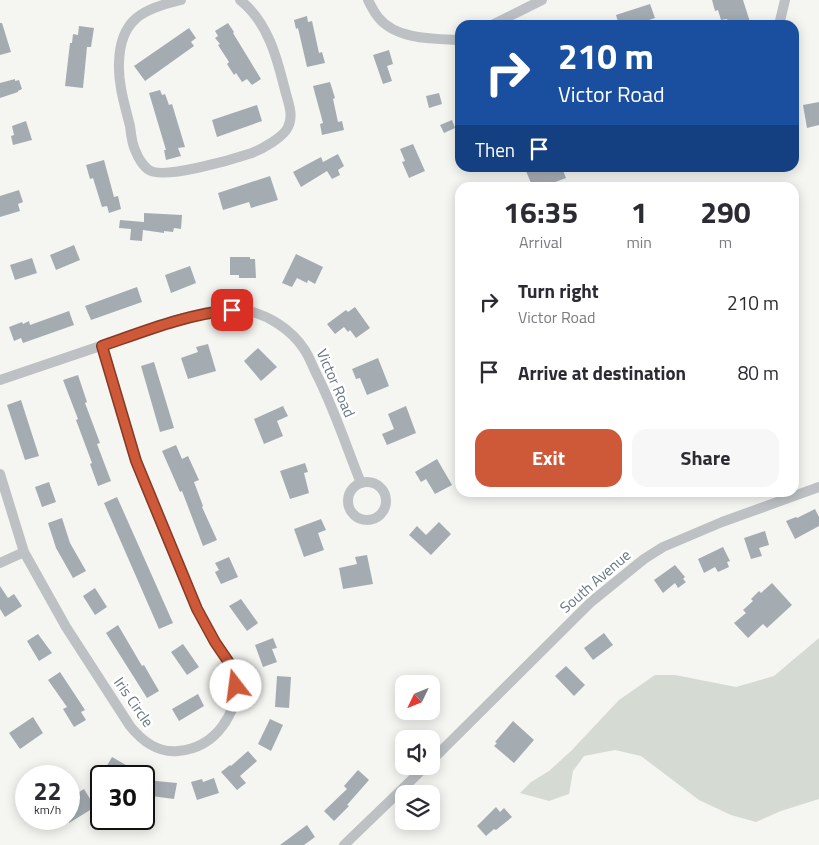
<!DOCTYPE html>
<style>
:root{--surface:#fff;--page:#f7f7f7;--text:#2b2b33;--muted:#7c7c81;--accent:#ce5939}
body{margin:0;font-family:"Titillium Web",sans-serif;background:var(--page);color:var(--text);height:100vh;display:flex;flex-direction:column;font-size:19px;white-space:nowrap}
*{box-sizing:border-box;margin:0}
p{font-size:16px;color:var(--muted)}
.icon{flex:none;width:28px;height:28px;fill:none;stroke:currentColor;stroke-width:2;stroke-linecap:round;stroke-linejoin:round}
.map{position:relative;flex:1;overflow:hidden}
.sheet{position:absolute;left:455px;top:182px;width:344px;height:315px;display:flex;flex-direction:column;background:var(--surface);border-radius:15px;box-shadow:0 2px 12px #0003}
.sheet>*{flex:none}
.hud{position:absolute;left:455px;top:20px;width:344px;height:152px;border-radius:15px;box-shadow:0 2px 12px #0003;background:#1a4fa0;color:#fff;overflow:hidden}
.needle{width:32px;rotate:227deg}
.tools{position:absolute;left:395px;top:675px;display:grid;gap:10px}
.tools a{display:grid;place-items:center;width:45px;height:45px;border-radius:10px;background:var(--surface);box-shadow:0 2px 12px #0003;font-size:25px}
.speed{position:absolute;left:15px;top:765px;display:flex;gap:10px;font-size:25px;font-weight:700;text-align:center}
.speed>*{display:grid;place-content:center;width:65px;height:65px;border-radius:50%;background:var(--surface);box-shadow:0 2px 12px #0003;line-height:1}
.speed small{font-size:12px;font-weight:400}
.speed .limit{border:2px solid #111;border-radius:8px;background:#fff;color:#111}
.pin{position:absolute;display:grid;place-items:center;width:42px;height:42px;color:#fff;margin:-21px;border-radius:10px;box-shadow:0 2px 8px #0006}
.me{position:absolute;width:55px;margin:-28px;rotate:345deg;stroke-linejoin:round;filter:drop-shadow(0 0 4px #0008)}
.turn{display:flex;align-items:center;gap:18px;height:105px;padding:0 20px;font-size:22px}
.turn .icon{width:65px;height:65px;stroke-width:2.5}
.turn b{display:block;font-size:35px;line-height:42px}
.then{display:flex;align-items:center;height:48px;padding:0 20px;background:#0003;gap:10px;font-size:19px}
.eta{display:flex;justify-content:space-evenly;align-items:center;height:85px;text-align:center}
.eta b{font-size:30px;font-weight:700;line-height:35px}
.action{display:flex;gap:10px;margin-top:auto;padding:10px 20px}
.action a{flex:1;height:58px;border-radius:15px;background:var(--accent);color:#fff;font-size:20px;font-weight:700;line-height:58px;text-align:center}
.action a+a{background:var(--page);color:var(--text)}
ul{padding:0;list-style:none}
li{display:flex;align-items:center;gap:15px;height:70px;padding:0 20px}
li div{flex:1}
li b{display:block;font-size:19px}
li em{font-style:normal}
.map>svg:first-child{display:block}
.green{fill:#d5dad2}
.building{fill:#a5acb1}
.lines{fill:none;stroke-linecap:round;stroke-linejoin:round}
.minor{stroke:#bdc1c4;stroke-width:10}
.route-casing{stroke:#863a25;stroke-width:12}
.route{stroke:#ce5939;stroke-width:9}
.labels{text-anchor:middle;dominant-baseline:central;stroke-width:5;stroke-linejoin:round;paint-order:stroke}
.street-label{font-size:15px;fill:#687680;stroke:#fff}
</style>
<div class="map">
<svg width="819" height="845" viewBox="0 0 819 845">
<rect width="100%" height="100%" fill="#f5f5f2"/>
<polygon class="green" points="819,638 819,799 781,811 756,822 731,815 699,800 641,756 615,750 584,756 573,771 569,794 549,801 520,793 531,782 549,771 571,751 619,700 655,675 675,675 736,687 774,676"/>
<g class="building">
<polygon points="712,0 743,0 751,25 729,25 727,19 721,20 718,10 715,11"/>
<polygon points="650,4 655,18 634,25 619,25 616,15"/>
<polygon points="307,16 308,22 312,21 319,53 322,52 325,63 307,67 298,28 296,29 294,20"/>
<polygon points="0,23 2,23 11,52 0,55"/>
<polygon points="228,23 234,32 233,33 261,79 252,85 247,79 242,82 236,73 234,75 227,64 229,62 218,45 220,44 215,38 218,36 215,31"/>
<polygon points="79,26 94,28 91,47 87,47 83,88 65,86 70,43 72,43 73,34 78,35"/>
<polygon points="189,28 196,38 191,42 194,46 145,81 134,66"/>
<polygon points="389,50 393,64 387,66 392,81 383,84 373,55"/>
<polygon points="15,79 15,81 19,80 22,89 18,91 18,92 0,98 0,83"/>
<polygon points="330,82 335,98 333,99 338,122 342,121 344,130 322,135 320,124 323,123 313,86"/>
<polygon points="160,90 162,95 165,94 169,105 172,104 185,147 178,148 181,156 166,160 164,150 166,150 149,93"/>
<polygon points="439,93 442,104 429,108 426,96"/>
<polygon points="819,102 819,125 807,128 803,105"/>
<polygon points="257,105 262,121 217,137 212,120"/>
<polygon points="452,120 455,128 444,133 440,125"/>
<polygon points="26,121 32,140 13,145 11,136 14,135 12,126"/>
<polygon points="413,144 425,171 409,178 402,162 405,161 400,149"/>
<polygon points="338,154 344,166 338,170 340,175 332,179 327,171 301,187 293,172 321,157 323,162"/>
<polygon points="104,160 114,197 118,196 121,209 109,213 107,206 102,207 93,178 90,179 86,165"/>
<polygon points="534,168 562,168 566,178 550,184 551,188 533,188 526,171"/>
<polygon points="270,176 278,200 251,208 249,202 223,210 218,193"/>
<polygon points="19,190 23,202 18,204 20,211 0,217 0,196"/>
<polygon points="144,213 182,215 181,229 174,228 173,232 164,231 164,233 143,230 142,241 130,240 131,229 119,228 120,220 144,222"/>
<polygon points="74,245 80,260 56,270 50,255"/>
<polygon points="296,254 323,267 315,284 308,280 307,283 297,278 292,287 282,283"/>
<polygon points="230,257 250,257 250,259 255,259 256,278 239,278 239,275 230,275"/>
<polygon points="32,258 37,273 15,280 10,265"/>
<polygon points="190,266 196,283 171,293 165,275"/>
<polygon points="137,287 142,302 91,320 85,306"/>
<polygon points="355,307 370,328 356,338 350,330 348,332 344,327 335,334 327,324 346,310 348,312"/>
<polygon points="69,311 74,325 23,343 21,338 14,341 9,327 22,322 23,324 29,321 30,325"/>
<polygon points="208,344 216,371 188,379 181,358 198,352 196,347"/>
<polygon points="258,348 277,367 261,381 244,361"/>
<polygon points="378,358 389,386 367,395 360,378 356,379 352,369"/>
<polygon points="154,362 174,428 160,432 141,366"/>
<polygon points="78,375 87,402 85,403 100,443 97,444 111,481 98,486 90,464 92,463 76,420 78,419 63,380"/>
<polygon points="21,400 39,456 25,460 7,405"/>
<polygon points="283,406 288,416 277,421 283,436 264,444 254,419"/>
<polygon points="406,406 416,433 387,445 382,434 394,429 388,414"/>
<polygon points="176,445 182,459 188,456 199,480 194,482 203,506 202,507 217,540 203,546 182,491 180,492 162,451"/>
<polygon points="437,459 452,485 435,494 426,479 421,482 415,472"/>
<polygon points="305,463 308,472 304,473 309,493 290,499 280,471"/>
<polygon points="49,482 56,502 42,507 35,487"/>
<polygon points="117,497 173,623 159,629 104,503"/>
<polygon points="815,509 819,517 819,526 795,539 786,521 796,517 797,518"/>
<polygon points="62,518 70,543 86,571 73,578 56,548 48,523"/>
<polygon points="321,519 326,530 318,533 324,550 304,557 294,529"/>
<polygon points="439,522 451,534 431,555 409,535 417,526 426,535"/>
<polygon points="765,531 769,545 759,548 762,556 751,559 744,538"/>
<polygon points="723,547 730,561 727,562 729,567 718,572 715,567 704,573 698,559"/>
<polygon points="367,555 373,584 343,589 339,568 357,564 355,557"/>
<polygon points="229,557 238,577 221,584 215,572 219,570 215,563"/>
<polygon points="675,565 685,577 683,579 686,582 678,588 675,583 663,593 654,580"/>
<polygon points="772,583 792,605 767,628 763,624 748,638 734,623 746,613 743,610 753,601 751,599 759,591 761,593"/>
<polygon points="0,586 8,598 14,594 22,606 5,617 0,609"/>
<polygon points="95,588 107,607 95,615 83,596"/>
<polygon points="241,599 258,623 247,631 229,606"/>
<polygon points="118,625 142,666 144,665 159,691 147,698 106,633"/>
<polygon points="604,633 613,645 593,660 584,648"/>
<polygon points="38,634 52,653 39,661 27,641"/>
<polygon points="273,638 277,648 272,649 277,662 263,667 255,645"/>
<polygon points="183,644 199,667 187,675 171,652"/>
<polygon points="566,666 585,685 574,696 555,676"/>
<polygon points="60,672 85,710 81,712 86,720 74,727 63,709 67,707 48,680"/>
<polygon points="277,676 291,677 289,708 275,707"/>
<polygon points="198,694 204,706 179,721 172,709"/>
<polygon points="33,717 43,733 20,749 9,733"/>
<polygon points="270,719 283,725 271,751 258,744"/>
<polygon points="513,721 534,740 514,763 494,746 497,743 495,742"/>
<polygon points="248,751 257,761 240,776 246,783 237,790 221,772 230,765 231,766"/>
<polygon points="112,757 145,776 117,776 105,769"/>
<polygon points="358,770 369,780 347,805 349,806 334,821 324,811 347,789 344,786"/>
<polygon points="214,778 219,793 197,800 191,782 202,779 203,782"/>
<polygon points="146,780 177,783 174,799 144,795"/>
<polygon points="84,789 95,807 69,823 69,798"/>
<polygon points="496,807 500,812 504,808 512,817 496,830 494,829 486,836 477,826"/>
<polygon points="307,825 315,837 304,845 280,845"/>
</g>
<g class="lines">
<g class="minor">
<path d="M181 0C143 9 120 19 119 63 118 84 125 106 130 126 131 135 132 145 136 152 138 158 144 167 149 170 163 180 234 159 252 153 262 149 284 137 288 127 294 115 288 102 285 90 277 58 268 22 240 0"/>
<path d="M368 0C371 6 374 12 378 17 396 40 434 39 460 40"/>
<polyline points="492,25 542,0"/>
<polyline points="779,25 785,0"/>
<path d="M0 380 183 318C202 313 224 307 244 310 267 314 291 329 304 349 309 356 312 365 316 373 334 408 346 446 361 483"/>
<path d="M0 474 24 552 66 627 130 726C142 741 158 753 178 751 216 748 240 712 236 675 234 664 222 653 216 643 209 632 202 619 196 607 182 575 169 544 156 512 149 494 141 477 135 459 123 422 113 384 103 346"/>
<circle cx="367" cy="501" r="19"/>
<polyline points="0,563 24,552"/>
<polyline points="431,761 591,602 644,559 663,547 722,522 819,487"/>
<polyline points="344,845 426,766"/>
</g>
</g>
<g class="lines">
<defs>
<path id="route" d="M232 310C187 314 145 331 102 346L136 461 197 609 215 642 236 673V686"/>
</defs>
<use href="#route" class="route-casing"/>
<use href="#route" class="route"/>
</g>
<g class="labels">
<g class="street-label">
<text transform="translate(336 383) rotate(66)">Victor Road</text>
<text transform="translate(595 581) rotate(-41)">South Avenue</text>
<text transform="translate(134 702) rotate(55)">Iris Circle</text>
</g>
</g>
</svg>
<div class="tools">
<a><svg class="needle" viewBox="-14 -14 28 28"><path d="M0-13l5 13h-10z" fill="#e53935"/><path d="M0 13l5-13h-10z" fill="#7c7c81"/></svg></a>
<a><svg class="icon" aria-label="sound" viewBox="0 0 24 24"><path d="M4 9h4l5-4v14l-5-4H4zM17 9q2 3 0 6"/></svg></a>
<a><svg class="icon" aria-label="layers" viewBox="0 0 24 24"><path d="M12 4l9 5-9 5-9-5zM3 14l9 5 9-5"/></svg></a>
</div>
<div class="speed"><div>22<small>km/h</small></div><div class="limit">30</div></div>
<div class="pin" style="left:232px;top:310px;background:#d93025"><svg class="icon" aria-label="arrive" viewBox="0 0 24 24"><path d="M6 21V4h12l-3 4 3 4H6"/></svg></div>
<svg class="me" style="left:236px;top:686px" viewBox="-20 -20 40 40"><circle r="19" fill="#fff"/><path d="M0-13L10 11 0 6-10 11z" fill="#ce5939"/></svg>
<div class="hud">
<div class="turn"><svg class="icon" aria-label="right" viewBox="0 0 24 24"><path d="M7 20v-9h11M14 6l5 5-5 5"/></svg><div><b>210 m</b>Victor Road</div></div>
<div class="then">Then<svg class="icon" aria-label="arrive" viewBox="0 0 24 24"><path d="M6 21V4h12l-3 4 3 4H6"/></svg></div>
</div>
<section class="sheet">
<div class="eta">
<div><b>16:35</b><p>Arrival</p></div>
<div><b>1</b><p>min</p></div>
<div><b>290</b><p>m</p></div>
</div>
<ul>
<li><svg class="icon" aria-label="right" viewBox="0 0 24 24"><path d="M7 20v-9h11M14 6l5 5-5 5"/></svg><div><b>Turn right</b><p>Victor Road</p></div><em>210 m</em></li>
<li><svg class="icon" aria-label="arrive" viewBox="0 0 24 24"><path d="M6 21V4h12l-3 4 3 4H6"/></svg><div><b>Arrive at destination</b></div><em>80 m</em></li>
</ul>
<div class="action"><a>Exit</a><a>Share</a></div>
</section>
</div>
